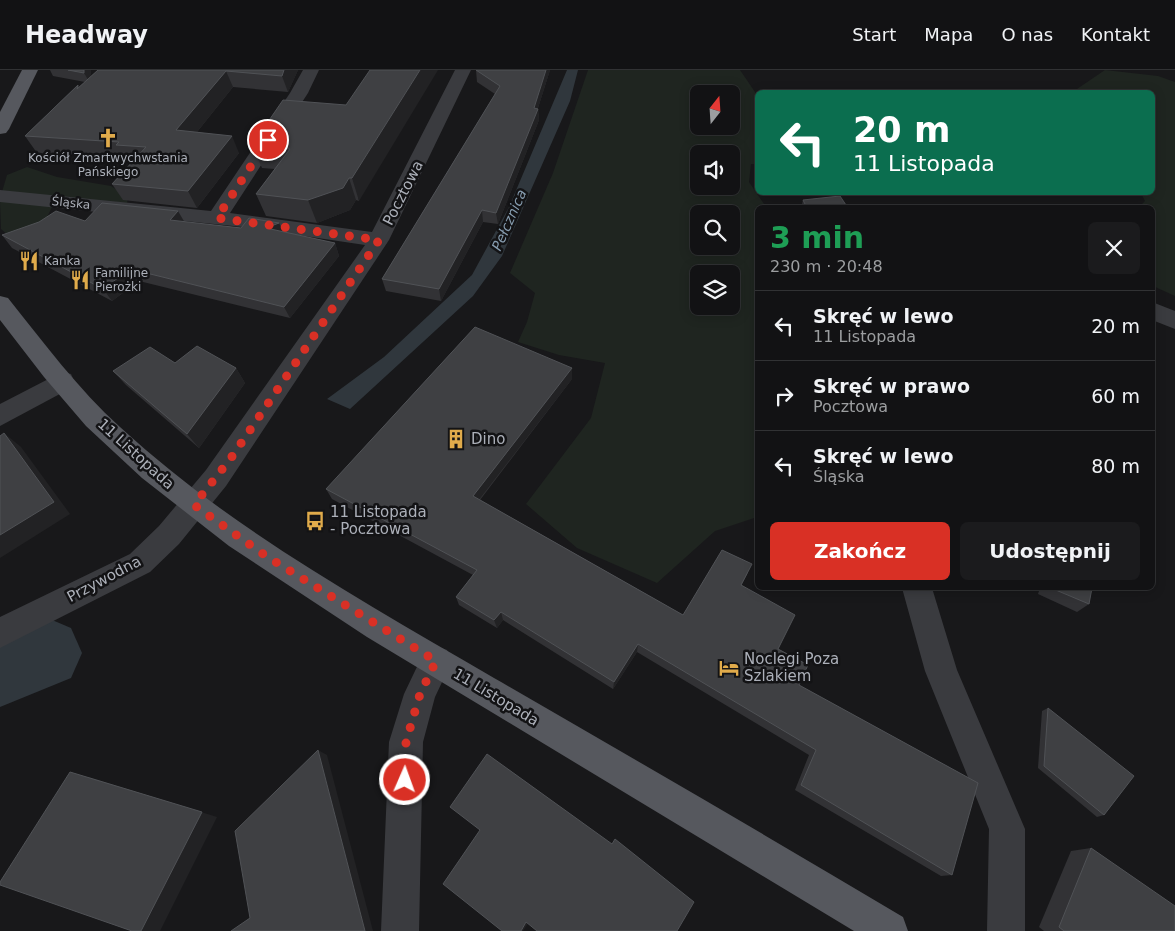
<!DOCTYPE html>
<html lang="pl">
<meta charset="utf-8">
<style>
:root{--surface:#121214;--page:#1b1b1d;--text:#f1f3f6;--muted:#9c9ea0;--line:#313234;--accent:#d93025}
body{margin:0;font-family:"DejaVu Sans",sans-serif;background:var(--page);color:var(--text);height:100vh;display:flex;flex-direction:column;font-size:19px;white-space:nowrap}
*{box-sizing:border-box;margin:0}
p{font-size:16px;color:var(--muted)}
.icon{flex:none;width:28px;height:28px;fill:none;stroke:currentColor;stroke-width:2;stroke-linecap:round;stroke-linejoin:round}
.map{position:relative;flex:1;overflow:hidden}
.sheet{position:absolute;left:755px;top:135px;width:400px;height:385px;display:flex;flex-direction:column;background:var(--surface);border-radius:8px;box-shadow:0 2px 12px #0003,0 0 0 1px var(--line)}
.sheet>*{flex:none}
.banner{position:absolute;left:755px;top:20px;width:400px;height:105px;border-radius:8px;box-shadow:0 2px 12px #0003,0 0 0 1px var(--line);background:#0b6e4f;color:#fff;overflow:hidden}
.needle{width:32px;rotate:17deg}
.tools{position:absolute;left:690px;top:15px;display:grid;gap:10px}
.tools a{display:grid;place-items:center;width:50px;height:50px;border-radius:8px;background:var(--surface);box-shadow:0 2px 12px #0003,0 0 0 1px var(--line);font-size:25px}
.pin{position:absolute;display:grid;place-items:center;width:42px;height:42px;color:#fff;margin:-21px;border:2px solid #fff;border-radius:50%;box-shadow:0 1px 5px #0007}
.me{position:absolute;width:55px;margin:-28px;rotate:2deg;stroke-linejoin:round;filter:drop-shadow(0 0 4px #0008)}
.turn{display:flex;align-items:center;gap:18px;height:105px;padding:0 15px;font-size:22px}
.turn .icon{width:65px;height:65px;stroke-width:2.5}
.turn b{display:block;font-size:35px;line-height:42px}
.round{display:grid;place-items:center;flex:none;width:52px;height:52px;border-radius:8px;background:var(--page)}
.overview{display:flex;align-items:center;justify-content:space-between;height:85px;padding:0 15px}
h1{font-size:30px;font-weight:800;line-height:38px;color:#1e9e55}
.button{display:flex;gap:10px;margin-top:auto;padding:10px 15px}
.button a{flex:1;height:58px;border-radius:8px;background:var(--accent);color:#fff;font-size:20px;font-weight:800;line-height:58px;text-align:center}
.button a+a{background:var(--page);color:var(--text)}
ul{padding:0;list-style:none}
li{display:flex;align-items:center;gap:15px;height:70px;padding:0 15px;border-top:1px solid var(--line)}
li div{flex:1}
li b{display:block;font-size:19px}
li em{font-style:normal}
header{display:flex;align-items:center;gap:30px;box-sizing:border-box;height:70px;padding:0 25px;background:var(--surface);border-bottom:1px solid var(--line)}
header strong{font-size:24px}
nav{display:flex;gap:28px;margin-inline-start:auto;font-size:18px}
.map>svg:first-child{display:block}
.green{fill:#1f2520;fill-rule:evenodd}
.water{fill:#30373d}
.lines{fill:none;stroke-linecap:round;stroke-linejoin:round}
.river{fill:#30373d;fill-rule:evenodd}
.minor{fill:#3a3b3f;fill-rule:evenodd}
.major{fill:#56585e;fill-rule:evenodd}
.wall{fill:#323235}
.shaded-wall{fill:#222224}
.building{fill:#3f4043;stroke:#505256}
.route{stroke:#d93025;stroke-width:9;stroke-dasharray:0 16.2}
.labels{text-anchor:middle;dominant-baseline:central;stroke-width:5;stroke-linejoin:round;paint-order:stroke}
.far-poi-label{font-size:12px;fill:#acb0b9;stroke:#131315;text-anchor:start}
.far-street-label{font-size:12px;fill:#acb0b9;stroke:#131315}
.far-water-label{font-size:14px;font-style:italic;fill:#879db0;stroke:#131315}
.street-label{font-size:15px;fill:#acb0b9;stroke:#131315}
.poi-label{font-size:15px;fill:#acb0b9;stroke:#131315;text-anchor:start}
</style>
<header>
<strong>Headway</strong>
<nav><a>Start</a><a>Mapa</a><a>O nas</a><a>Kontakt</a></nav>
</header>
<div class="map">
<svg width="1175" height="861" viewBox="0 0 1175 861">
<rect width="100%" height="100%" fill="#18181a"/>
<g class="green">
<path d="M588 0H740L757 25V94H751L749 112 766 137 758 138 757 447 715 461 657 513 577 478 526 434 591 348 605 293 559 285 518 272 527 252 535 223 510 203 553 103ZM699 24H731V56H699ZM699 84H731V116H699ZM699 144H731V176H699ZM699 204H731V236H699Z"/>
<polygon points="1105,0 1158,6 1175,12 1175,226 1153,216 1152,138 1139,137 1145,131 1141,123 1152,122 1152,22 1079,22 1077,19"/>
<polygon points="27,97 57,107 111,116 128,127 127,133 2,122 7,105"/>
<polygon points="0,131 53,135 47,147 14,170 1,159"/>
</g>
<polygon class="water" points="567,0 578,0 570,31 502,186 473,226 350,339 327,329 384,287 472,205 509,137"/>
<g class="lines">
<polygon class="river" points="45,547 71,558 82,583 71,608 0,637 0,563"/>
<g class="minor">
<polygon points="303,0 319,0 308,23 230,143 372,162 455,0 471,0 389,170 226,416 179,474 150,502 0,578 0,547 130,484 159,456 206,400 365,175 243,157 0,132 0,120 211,141 290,23"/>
<polygon points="1152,232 1175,241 1175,259 1152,250"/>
<polygon points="62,302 71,304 74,311 71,318 0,356 0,334"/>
<polygon points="902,518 932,518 957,600 1025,759 1025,861 987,861 989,759 925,601"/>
<polygon points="436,576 447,580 452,591 435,627 423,672 419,861 381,861 389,672 404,624 425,580"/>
</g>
<g class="major">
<polygon points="22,0 38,0 9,59 6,63 0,64 0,42"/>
<path d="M0 226 8 228C44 273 78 319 120 357 231 459 364 532 494 608 631 687 767 766 903 847L908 861H854L367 567 229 476 142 408 86 356 44 307 0 250Z"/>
</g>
</g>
<g class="wall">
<polygon points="50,0 91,0 90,7 98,0 298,0 288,22 233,17 197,62 239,83 197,138 123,130 112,114 132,92 126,92 124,89 37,83 25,66 78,15 79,17 85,12 53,6"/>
<polygon points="476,0 550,0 538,38 539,50 498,154 483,152 441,231 386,221 382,209 495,24 477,12"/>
<polygon points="346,35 359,131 356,130 350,140 317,153 266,146 256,124 275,99 262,98 252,75"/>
<polygon points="803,130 848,138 801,138"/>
<polygon points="85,151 184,152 241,158 283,162 335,173 339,186 290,248 139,211 112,231 12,178 2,165"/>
<polygon points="175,293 236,298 245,313 199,378 126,315 113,301"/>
<polygon points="572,309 480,430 683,545 748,503 741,516 799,615 952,805 941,806 795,720 809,685 637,582 613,619 503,550 497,558 459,535 456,527 473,505 332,429 326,419"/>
<polygon points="1038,518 1092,518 1089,534 1077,542 1038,524 1040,518"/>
<polygon points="1048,638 1104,745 1097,747 1038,698 1042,641"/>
<polygon points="1091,778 1175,861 1044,861 1039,857 1071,781"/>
</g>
<g class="shaded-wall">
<polygon points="84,0 91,0 90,13 84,3"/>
<polygon points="284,0 298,0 288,22 282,6"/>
<polygon points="420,0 438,0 359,131 352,108"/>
<polygon points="546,0 550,0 537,41 538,39 539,50 498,154 496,143"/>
<polygon points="226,1 233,17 185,77 176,60"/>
<polygon points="232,66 239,83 197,138 188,121"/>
<polygon points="349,108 356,130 350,140 317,153 308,130"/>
<polygon points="482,140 483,152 441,231 439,219"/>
<polygon points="178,141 185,153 170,150"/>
<polygon points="279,153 285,165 266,158"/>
<polygon points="335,173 339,186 290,248 284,237"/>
<polygon points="130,199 139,211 112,231 103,219"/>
<polygon points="236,298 245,313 199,378 187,364"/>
<polygon points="572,298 572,309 475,435 473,426"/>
<polygon points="4,363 21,377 70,444 0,488 0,465"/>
<polygon points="501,542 503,550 497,558 494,550"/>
<polygon points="638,574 637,582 613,619 614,612"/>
<polygon points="318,680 327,685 373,861 365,861"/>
<polygon points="89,707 217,747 160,861 141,861"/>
<polygon points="526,852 529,852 523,861 521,861"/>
</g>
<g class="building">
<polygon points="68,0 84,0 84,3"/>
<polygon points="98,0 284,0 282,6 226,1 176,60 232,66 188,121 112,114 146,77 116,75 119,72 25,66 78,15 77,19"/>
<polygon points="370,0 420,0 352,108 349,108 343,118 308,130 256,124 290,79 252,75 283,30 346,35"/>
<polygon points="476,0 546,0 534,38 538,39 496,143 482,140 439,219 382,209 500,16"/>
<polygon points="840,126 848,138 807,138 803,130"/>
<polygon points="102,133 178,141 170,150 241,158 249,148 279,153 266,158 335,173 284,237 130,199 103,219 2,165 39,152 56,141 85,151"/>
<polygon points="475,257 572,298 473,426 683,545 722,480 752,494 741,515 795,545 778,579 808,595 799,615 978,713 952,805 801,715 816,680 638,574 614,612 501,542 494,550 456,527 477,500 326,419"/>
<polygon points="197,276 236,298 187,364 113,301 150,277 175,293"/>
<polygon points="4,363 54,432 0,465 0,366"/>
<polygon points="1051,518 1092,518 1089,534"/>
<polygon points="1048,638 1134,706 1104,745 1044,696"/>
<polygon points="318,680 365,861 231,861 250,848 235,761"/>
<polygon points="487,684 612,774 615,769 694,832 677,861 537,861 526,852 521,861 502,861 443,814 480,760 450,737"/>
<polygon points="70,702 202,742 141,861 132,861 0,815 0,812"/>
<polygon points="1091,778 1175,836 1175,861 1064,861 1059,857"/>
</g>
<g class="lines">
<polyline class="route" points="268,70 217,148 379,170 231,388 194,435 266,486 436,591 420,624 406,672 405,710"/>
</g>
<defs>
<symbol id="church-bare" viewBox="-9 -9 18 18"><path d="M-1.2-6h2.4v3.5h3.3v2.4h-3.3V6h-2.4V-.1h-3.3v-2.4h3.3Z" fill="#e0ab4b" stroke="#131315" stroke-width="2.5" paint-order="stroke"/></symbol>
<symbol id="restaurant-bare" viewBox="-9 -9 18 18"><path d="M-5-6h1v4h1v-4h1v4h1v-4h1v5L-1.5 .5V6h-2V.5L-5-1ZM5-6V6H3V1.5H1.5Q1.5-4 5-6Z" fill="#e0ab4b" stroke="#131315" stroke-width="2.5" paint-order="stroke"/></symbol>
<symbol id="building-bare" viewBox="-9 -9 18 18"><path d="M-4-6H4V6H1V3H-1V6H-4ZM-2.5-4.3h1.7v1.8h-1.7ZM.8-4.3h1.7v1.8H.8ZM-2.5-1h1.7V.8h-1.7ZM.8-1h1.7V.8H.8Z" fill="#e0ab4b" stroke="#131315" stroke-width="2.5" paint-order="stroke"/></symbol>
<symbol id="bus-bare" viewBox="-9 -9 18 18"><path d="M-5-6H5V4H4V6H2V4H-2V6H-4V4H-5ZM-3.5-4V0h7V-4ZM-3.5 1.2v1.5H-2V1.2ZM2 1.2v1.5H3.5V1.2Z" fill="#e0ab4b" stroke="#131315" stroke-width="2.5" paint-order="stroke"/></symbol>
<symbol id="hotel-bare" viewBox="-9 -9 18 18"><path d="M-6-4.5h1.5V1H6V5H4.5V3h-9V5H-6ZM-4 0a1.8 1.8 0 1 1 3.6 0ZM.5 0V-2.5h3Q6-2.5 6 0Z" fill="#e0ab4b" stroke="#131315" stroke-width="2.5" paint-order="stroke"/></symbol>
</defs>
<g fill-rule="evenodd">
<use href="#church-bare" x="94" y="54" width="28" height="28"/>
<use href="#restaurant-bare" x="15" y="177" width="28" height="28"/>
<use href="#restaurant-bare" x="66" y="196" width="28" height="28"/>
<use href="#building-bare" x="442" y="355" width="28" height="28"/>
<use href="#bus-bare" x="301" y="437" width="28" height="28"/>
<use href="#hotel-bare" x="715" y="584" width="28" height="28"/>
</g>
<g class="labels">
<g class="far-poi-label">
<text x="108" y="88" text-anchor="middle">Kościół Zmartwychwstania<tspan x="108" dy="14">Pańskiego</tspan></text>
<text x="44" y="191">Kanka</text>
<text x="95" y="203">Familijne<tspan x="95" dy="14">Pierożki</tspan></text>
</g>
<g class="far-street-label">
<text transform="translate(71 133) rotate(6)">Śląska</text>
</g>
<g class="far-water-label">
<text transform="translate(509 150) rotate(-66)">Pełcznica</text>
</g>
<g class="street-label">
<text transform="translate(403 123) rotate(-63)">Pocztowa</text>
<text transform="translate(136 384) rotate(42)">11 Listopada</text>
<text transform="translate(104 509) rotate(-28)">Przywodna</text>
<text transform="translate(496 627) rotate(31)">11 Listopada</text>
</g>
<g class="poi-label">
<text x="471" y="369">Dino</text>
<text x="330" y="442">11 Listopada<tspan x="330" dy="17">- Pocztowa</tspan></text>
<text x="744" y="589">Noclegi Poza<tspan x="744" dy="17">Szlakiem</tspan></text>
</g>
</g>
</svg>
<div class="tools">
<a><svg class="needle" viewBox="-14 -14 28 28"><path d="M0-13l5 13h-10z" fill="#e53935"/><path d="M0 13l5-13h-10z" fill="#9c9ea0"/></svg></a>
<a><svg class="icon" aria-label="sound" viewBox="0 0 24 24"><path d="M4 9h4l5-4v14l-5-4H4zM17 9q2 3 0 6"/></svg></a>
<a><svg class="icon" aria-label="search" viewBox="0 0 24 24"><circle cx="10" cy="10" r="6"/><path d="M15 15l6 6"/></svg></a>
<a><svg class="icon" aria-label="layers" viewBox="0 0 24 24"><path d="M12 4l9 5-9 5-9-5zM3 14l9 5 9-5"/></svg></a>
</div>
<div class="pin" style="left:268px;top:70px;background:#d93025"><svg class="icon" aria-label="arrive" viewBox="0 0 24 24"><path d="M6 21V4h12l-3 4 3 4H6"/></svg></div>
<svg class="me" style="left:405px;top:710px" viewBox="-20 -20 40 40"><circle r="17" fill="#d93025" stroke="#fff" stroke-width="3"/><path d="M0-11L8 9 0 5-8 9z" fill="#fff"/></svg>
<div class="banner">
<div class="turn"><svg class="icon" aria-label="left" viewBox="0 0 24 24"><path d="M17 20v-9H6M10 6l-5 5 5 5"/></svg><div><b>20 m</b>11 Listopada</div></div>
</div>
<section class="sheet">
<div class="overview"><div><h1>3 min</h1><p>230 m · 20:48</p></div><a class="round"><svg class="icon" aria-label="close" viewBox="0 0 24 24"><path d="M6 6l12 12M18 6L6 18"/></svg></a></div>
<ul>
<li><svg class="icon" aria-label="left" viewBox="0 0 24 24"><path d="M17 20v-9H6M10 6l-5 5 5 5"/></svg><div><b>Skręć w lewo</b><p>11 Listopada</p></div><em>20 m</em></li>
<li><svg class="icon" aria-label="right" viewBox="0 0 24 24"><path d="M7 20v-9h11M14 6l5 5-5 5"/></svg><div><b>Skręć w prawo</b><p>Pocztowa</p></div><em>60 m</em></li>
<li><svg class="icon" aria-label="left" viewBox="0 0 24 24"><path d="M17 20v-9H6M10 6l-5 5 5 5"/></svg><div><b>Skręć w lewo</b><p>Śląska</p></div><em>80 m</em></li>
</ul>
<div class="button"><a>Zakończ</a><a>Udostępnij</a></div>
</section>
</div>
